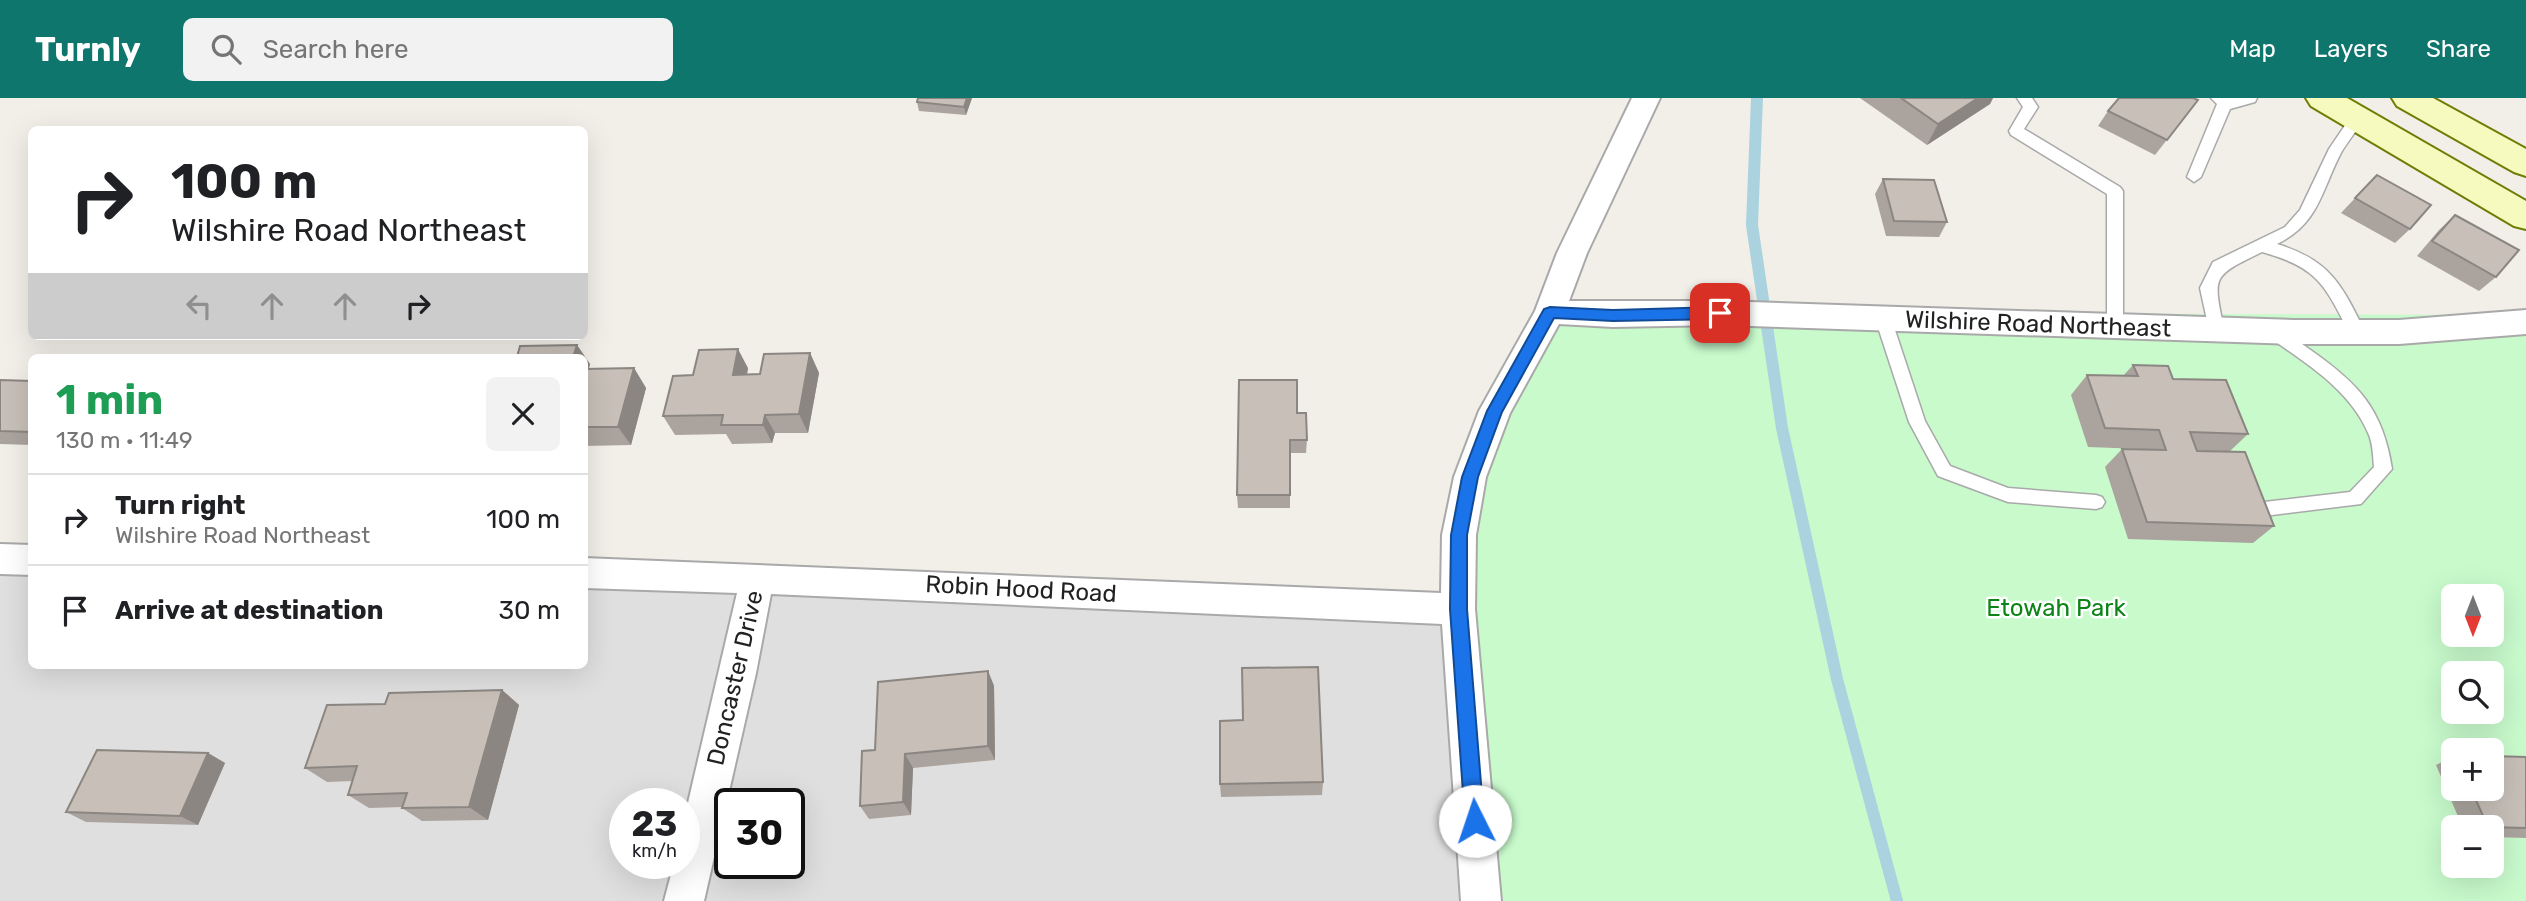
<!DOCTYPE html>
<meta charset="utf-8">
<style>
:root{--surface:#fff;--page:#f2f2f2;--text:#202124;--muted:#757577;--line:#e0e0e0;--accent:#0f766e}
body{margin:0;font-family:Rubik,sans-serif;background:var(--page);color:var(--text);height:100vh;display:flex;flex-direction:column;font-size:26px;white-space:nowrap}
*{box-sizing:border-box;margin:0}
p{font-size:23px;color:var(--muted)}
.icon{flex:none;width:38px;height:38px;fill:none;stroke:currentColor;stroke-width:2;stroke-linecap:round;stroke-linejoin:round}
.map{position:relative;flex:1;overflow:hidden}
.panel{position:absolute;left:28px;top:256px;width:560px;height:315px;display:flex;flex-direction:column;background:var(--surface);border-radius:10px;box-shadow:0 7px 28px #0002}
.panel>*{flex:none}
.hud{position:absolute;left:28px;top:28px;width:560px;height:214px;border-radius:10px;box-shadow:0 7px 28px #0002;background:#fff;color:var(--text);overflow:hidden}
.needle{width:46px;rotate:180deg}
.tools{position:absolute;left:2441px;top:486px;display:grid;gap:14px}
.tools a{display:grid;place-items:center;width:63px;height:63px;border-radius:10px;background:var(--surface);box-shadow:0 7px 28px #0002;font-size:35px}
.speed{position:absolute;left:609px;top:690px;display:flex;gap:14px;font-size:35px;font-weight:700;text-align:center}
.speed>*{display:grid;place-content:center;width:91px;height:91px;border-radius:50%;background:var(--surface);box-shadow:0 7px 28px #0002;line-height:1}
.speed small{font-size:18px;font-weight:400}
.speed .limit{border:4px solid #111;border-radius:10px;background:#fff;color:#111}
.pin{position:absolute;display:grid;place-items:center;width:60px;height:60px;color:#fff;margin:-30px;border-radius:14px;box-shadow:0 4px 10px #0006}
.me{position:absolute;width:77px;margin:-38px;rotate:356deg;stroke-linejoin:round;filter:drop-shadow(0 0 5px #0008)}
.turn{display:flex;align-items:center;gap:24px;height:147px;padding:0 28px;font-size:32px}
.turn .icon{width:91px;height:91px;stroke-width:2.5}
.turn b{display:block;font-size:49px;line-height:60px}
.lanes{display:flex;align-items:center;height:66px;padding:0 28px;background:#0003;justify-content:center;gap:35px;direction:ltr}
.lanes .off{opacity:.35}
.round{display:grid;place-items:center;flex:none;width:74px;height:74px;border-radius:10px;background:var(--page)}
.head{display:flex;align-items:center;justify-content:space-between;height:119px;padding:0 28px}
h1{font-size:42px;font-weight:700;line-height:52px;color:#1e9e55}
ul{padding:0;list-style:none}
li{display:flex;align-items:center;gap:21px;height:91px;padding:0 28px;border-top:2px solid var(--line)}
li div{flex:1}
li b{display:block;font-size:26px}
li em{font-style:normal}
header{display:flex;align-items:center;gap:42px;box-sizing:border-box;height:98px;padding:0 35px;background:var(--accent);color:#fff}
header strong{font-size:33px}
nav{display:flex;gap:38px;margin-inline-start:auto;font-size:24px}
.search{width:490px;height:63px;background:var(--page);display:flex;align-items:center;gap:18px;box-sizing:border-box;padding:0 24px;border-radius:10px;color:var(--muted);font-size:26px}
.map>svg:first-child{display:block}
.residential{fill:#e0dfdf;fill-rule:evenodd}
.park{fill:#c8facc;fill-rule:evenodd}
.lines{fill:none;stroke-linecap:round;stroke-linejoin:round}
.stream{stroke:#aad3df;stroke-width:12}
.lane-casing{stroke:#a9a9a9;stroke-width:3}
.street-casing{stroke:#a9a9a9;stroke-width:4}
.secondary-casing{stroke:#707d05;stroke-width:4}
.lane{fill:#fff;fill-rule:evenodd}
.street{fill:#fff;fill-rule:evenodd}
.secondary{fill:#f7fabf;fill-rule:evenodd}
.wall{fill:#aba49e}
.shaded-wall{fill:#8b8681}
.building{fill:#c7bfb8;stroke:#8b8681;stroke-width:2}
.route{fill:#1a73e8;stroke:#114b97;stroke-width:2}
.labels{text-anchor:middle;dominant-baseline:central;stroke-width:5;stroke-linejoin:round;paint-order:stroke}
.street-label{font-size:24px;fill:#222;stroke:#fff}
.park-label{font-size:24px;fill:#0c8416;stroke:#fff}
</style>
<header>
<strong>Turnly</strong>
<div class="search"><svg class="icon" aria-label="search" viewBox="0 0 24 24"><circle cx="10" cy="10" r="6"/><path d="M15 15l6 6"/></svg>Search here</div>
<nav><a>Map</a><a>Layers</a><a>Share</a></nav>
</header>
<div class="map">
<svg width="2526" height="803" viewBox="0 0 2526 803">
<rect width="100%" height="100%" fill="#f2efe9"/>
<path class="residential" d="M0 461 31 462 32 567H584L585 475 1458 511 1482 803H0ZM625 705H684V765H625ZM730 705H789V765H730Z"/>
<path class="park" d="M1550 214 2526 217V803H1481L1458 511 1459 437ZM2454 499H2492V537H2454ZM2454 576H2492V614H2454ZM2454 653H2492V691H2454ZM2454 730H2492V768H2454Z"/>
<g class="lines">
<polyline class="stream" points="1757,0 1752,127 1782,330 1837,581 1897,803"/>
<defs>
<g id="lane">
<polygon points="2017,0 2032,0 2038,9 2024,31 2120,89 2123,93 2123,228 2121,232 2115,234 2107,228 2107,96 2011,37 2009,33 2023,9"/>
<polygon points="2211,0 2257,0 2255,4 2230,11 2201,79 2194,84 2187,79 2217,6"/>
<path d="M2357 16 2364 21C2357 32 2349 42 2342 53 2321 92 2320 125 2277 146 2330 162 2342 187 2365 234L2363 238H2351C2325 188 2320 170 2262 154 2211 179 2213 177 2224 232L2216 238 2210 236 2200 190 2213 164 2285 129 2300 112 2329 51 2352 17Z"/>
<polygon points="1883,214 1891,220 1925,323 1950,368 2008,390 2096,397 2102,399 2105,404 2102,409 2096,411 2008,404 1938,378 1909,324 1875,220"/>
<path d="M2273 228C2286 232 2298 243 2309 251 2358 285 2383 311 2392 371L2361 406 2264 418 2258 416 2255 411 2258 406 2264 404 2350 394 2374 369C2373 358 2373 347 2369 337 2351 292 2305 264 2267 238L2265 234Z"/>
</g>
<g id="street">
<polygon points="1632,0 1660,0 1587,155 1569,203 1720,203 2294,222 2399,222 2526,212 2526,236 2399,246 2294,246 1720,227 1613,229 1559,226 1510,315 1486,379 1476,437 1475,511 1501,803 1461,803 1442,526 771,496 756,575 704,803 664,803 674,765 684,765 684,722 737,495 584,490 584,460 1441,495 1442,437 1454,379 1479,313 1535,213 1557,155"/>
<polygon points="0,446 32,447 32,477 0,476"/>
</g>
<g id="secondary">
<polygon points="2306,0 2347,0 2526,103 2526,131 2514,128 2311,8"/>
<polygon points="2392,0 2433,0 2526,51 2526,78 2514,74 2397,8"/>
</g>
</defs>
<use href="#lane" class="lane-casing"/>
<use href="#street" class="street-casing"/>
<use href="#secondary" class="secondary-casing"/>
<use href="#lane" class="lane"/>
<use href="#street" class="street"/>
<use href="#secondary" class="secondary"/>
</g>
<g class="wall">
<polygon points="918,0 972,0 966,17 919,13 917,4"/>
<polygon points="1860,0 1993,0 1990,6 1927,47"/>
<polygon points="2198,2 2155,57 2098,28 2108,13"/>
<polygon points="2377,77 2410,131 2395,145 2341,115"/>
<polygon points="1883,81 1947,124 1939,139 1886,138 1875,96"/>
<polygon points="2455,117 2496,179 2479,193 2417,158 2439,132"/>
<polygon points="577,247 590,266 589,271 634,270 646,290 631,347 584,348 584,259"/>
<polygon points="810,255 819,275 808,335 775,335 772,345 732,346 726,336 675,337 663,318 693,277 748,270 747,277 760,276"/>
<polygon points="2133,267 2173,281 2248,336 2229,354 2274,428 2253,445 2128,441 2105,369 2122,351 2142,351 2088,349 2071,297 2087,277 2123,278"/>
<polygon points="0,282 32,283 32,347 0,346"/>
<polygon points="1297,315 1307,342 1306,355 1290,355 1290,410 1238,410 1237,397"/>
<polygon points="988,573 994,588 995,662 913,670 911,717 869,721 860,708 875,652"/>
<polygon points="502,592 519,607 488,722 422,723 402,710 403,709 369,710 348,697 353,683 327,684 305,670 385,606"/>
<polygon points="1243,622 1323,684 1322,697 1221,699 1220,686"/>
<polygon points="208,655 225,665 198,727 86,724 66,714"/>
<polygon points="2454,658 2454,691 2492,691 2526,659 2526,740 2492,739 2492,730 2463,730 2436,667"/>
</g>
<g class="shaded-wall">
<polygon points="967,0 972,0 966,17 964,9"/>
<polygon points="1978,0 1993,0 1990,6 1927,47 1938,26"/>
<polygon points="577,247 590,266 584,285 584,259 573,259"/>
<polygon points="738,251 748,270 743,296 733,277"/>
<polygon points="810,255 819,275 808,335 799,316"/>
<polygon points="634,270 646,290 631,347 618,329"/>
<polygon points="765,317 775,335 772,345 763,327"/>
<polygon points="988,573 994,588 995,662 988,648"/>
<polygon points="502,592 519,607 488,722 469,709"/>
<polygon points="208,655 225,665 198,727 180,718"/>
<polygon points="905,656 913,670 911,717 903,704"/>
</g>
<g class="building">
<polygon points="918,0 967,0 964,9 917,4"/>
<polygon points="1901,0 1978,0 1938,26"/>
<polygon points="2119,0 2193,0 2198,2 2167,42 2108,13"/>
<polygon points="2377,77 2431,107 2410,131 2355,100"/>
<polygon points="1883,81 1934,82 1947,124 1894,123"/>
<polygon points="2455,117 2519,152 2496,179 2432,143"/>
<polygon points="577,247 573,259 517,259 520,248"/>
<polygon points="738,251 733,277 760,276 764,256 810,255 799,316 765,317 763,327 721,327 723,317 663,318 673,278 693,277 699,252"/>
<polygon points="2133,267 2168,268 2173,281 2226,282 2248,336 2190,334 2197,353 2245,354 2274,428 2147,424 2122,351 2166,352 2159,332 2105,330 2087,277 2138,278"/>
<polygon points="634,270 618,329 584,329 584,271"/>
<polygon points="0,282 32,283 32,334 0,333"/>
<polygon points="1239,282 1297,282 1297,315 1306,315 1307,342 1290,342 1290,397 1237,397"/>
<polygon points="1318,569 1323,684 1220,686 1220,623 1243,622 1242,570"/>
<polygon points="988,573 988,648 905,656 903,704 860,708 862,653 875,652 878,584"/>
<polygon points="502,592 469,709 402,710 407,695 348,697 357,668 305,670 327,607 385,606 389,595"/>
<polygon points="97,652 208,655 180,718 66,714"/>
<polygon points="2492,658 2526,659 2526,730 2488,729 2471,691 2492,691"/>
</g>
<polygon class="route" points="1550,209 1613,212 1720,209 1727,215 1720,221 1613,223 1554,220 1502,314 1478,379 1467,437 1467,511 1484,723 1481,730 1475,732 1468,730 1465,723 1450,511 1451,437 1462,379 1487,313 1544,211"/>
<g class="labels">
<g class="street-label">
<text transform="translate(2038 226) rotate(2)">Wilshire Road Northeast</text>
<text transform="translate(1021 491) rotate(3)">Robin Hood Road</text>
<text transform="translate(735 580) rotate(-77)">Doncaster Drive</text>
</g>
<g class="park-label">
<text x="2056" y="510">Etowah Park</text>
</g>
</g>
</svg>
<div class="tools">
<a><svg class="needle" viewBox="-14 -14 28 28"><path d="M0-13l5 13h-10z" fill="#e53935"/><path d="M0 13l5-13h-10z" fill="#757577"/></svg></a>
<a><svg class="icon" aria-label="search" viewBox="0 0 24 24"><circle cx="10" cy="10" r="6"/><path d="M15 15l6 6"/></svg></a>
<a>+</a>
<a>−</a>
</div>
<div class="speed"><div>23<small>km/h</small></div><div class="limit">30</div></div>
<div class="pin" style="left:1720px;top:215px;background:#d93025"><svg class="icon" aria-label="arrive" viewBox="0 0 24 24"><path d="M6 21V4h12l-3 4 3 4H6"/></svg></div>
<svg class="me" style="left:1475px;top:723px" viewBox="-20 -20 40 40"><circle r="19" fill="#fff"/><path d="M0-13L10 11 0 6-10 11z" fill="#1a73e8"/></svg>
<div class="hud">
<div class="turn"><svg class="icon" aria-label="right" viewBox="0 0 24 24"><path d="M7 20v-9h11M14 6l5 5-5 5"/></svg><div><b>100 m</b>Wilshire Road Northeast</div></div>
<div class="lanes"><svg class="icon off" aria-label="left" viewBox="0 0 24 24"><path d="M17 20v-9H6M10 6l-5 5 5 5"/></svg><svg class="icon off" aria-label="ahead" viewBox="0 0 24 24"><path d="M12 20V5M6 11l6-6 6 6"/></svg><svg class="icon off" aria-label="ahead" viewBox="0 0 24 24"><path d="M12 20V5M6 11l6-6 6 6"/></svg><svg class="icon" aria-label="right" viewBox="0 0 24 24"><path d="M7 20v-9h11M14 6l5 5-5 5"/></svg></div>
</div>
<section class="panel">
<div class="head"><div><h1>1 min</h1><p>130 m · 11:49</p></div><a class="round"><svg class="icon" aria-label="close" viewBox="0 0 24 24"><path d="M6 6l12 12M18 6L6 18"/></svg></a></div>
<ul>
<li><svg class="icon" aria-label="right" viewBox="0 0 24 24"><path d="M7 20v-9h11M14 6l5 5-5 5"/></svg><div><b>Turn right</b><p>Wilshire Road Northeast</p></div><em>100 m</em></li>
<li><svg class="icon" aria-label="arrive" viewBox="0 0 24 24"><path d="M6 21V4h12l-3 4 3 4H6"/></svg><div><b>Arrive at destination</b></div><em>30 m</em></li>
</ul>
</section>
</div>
